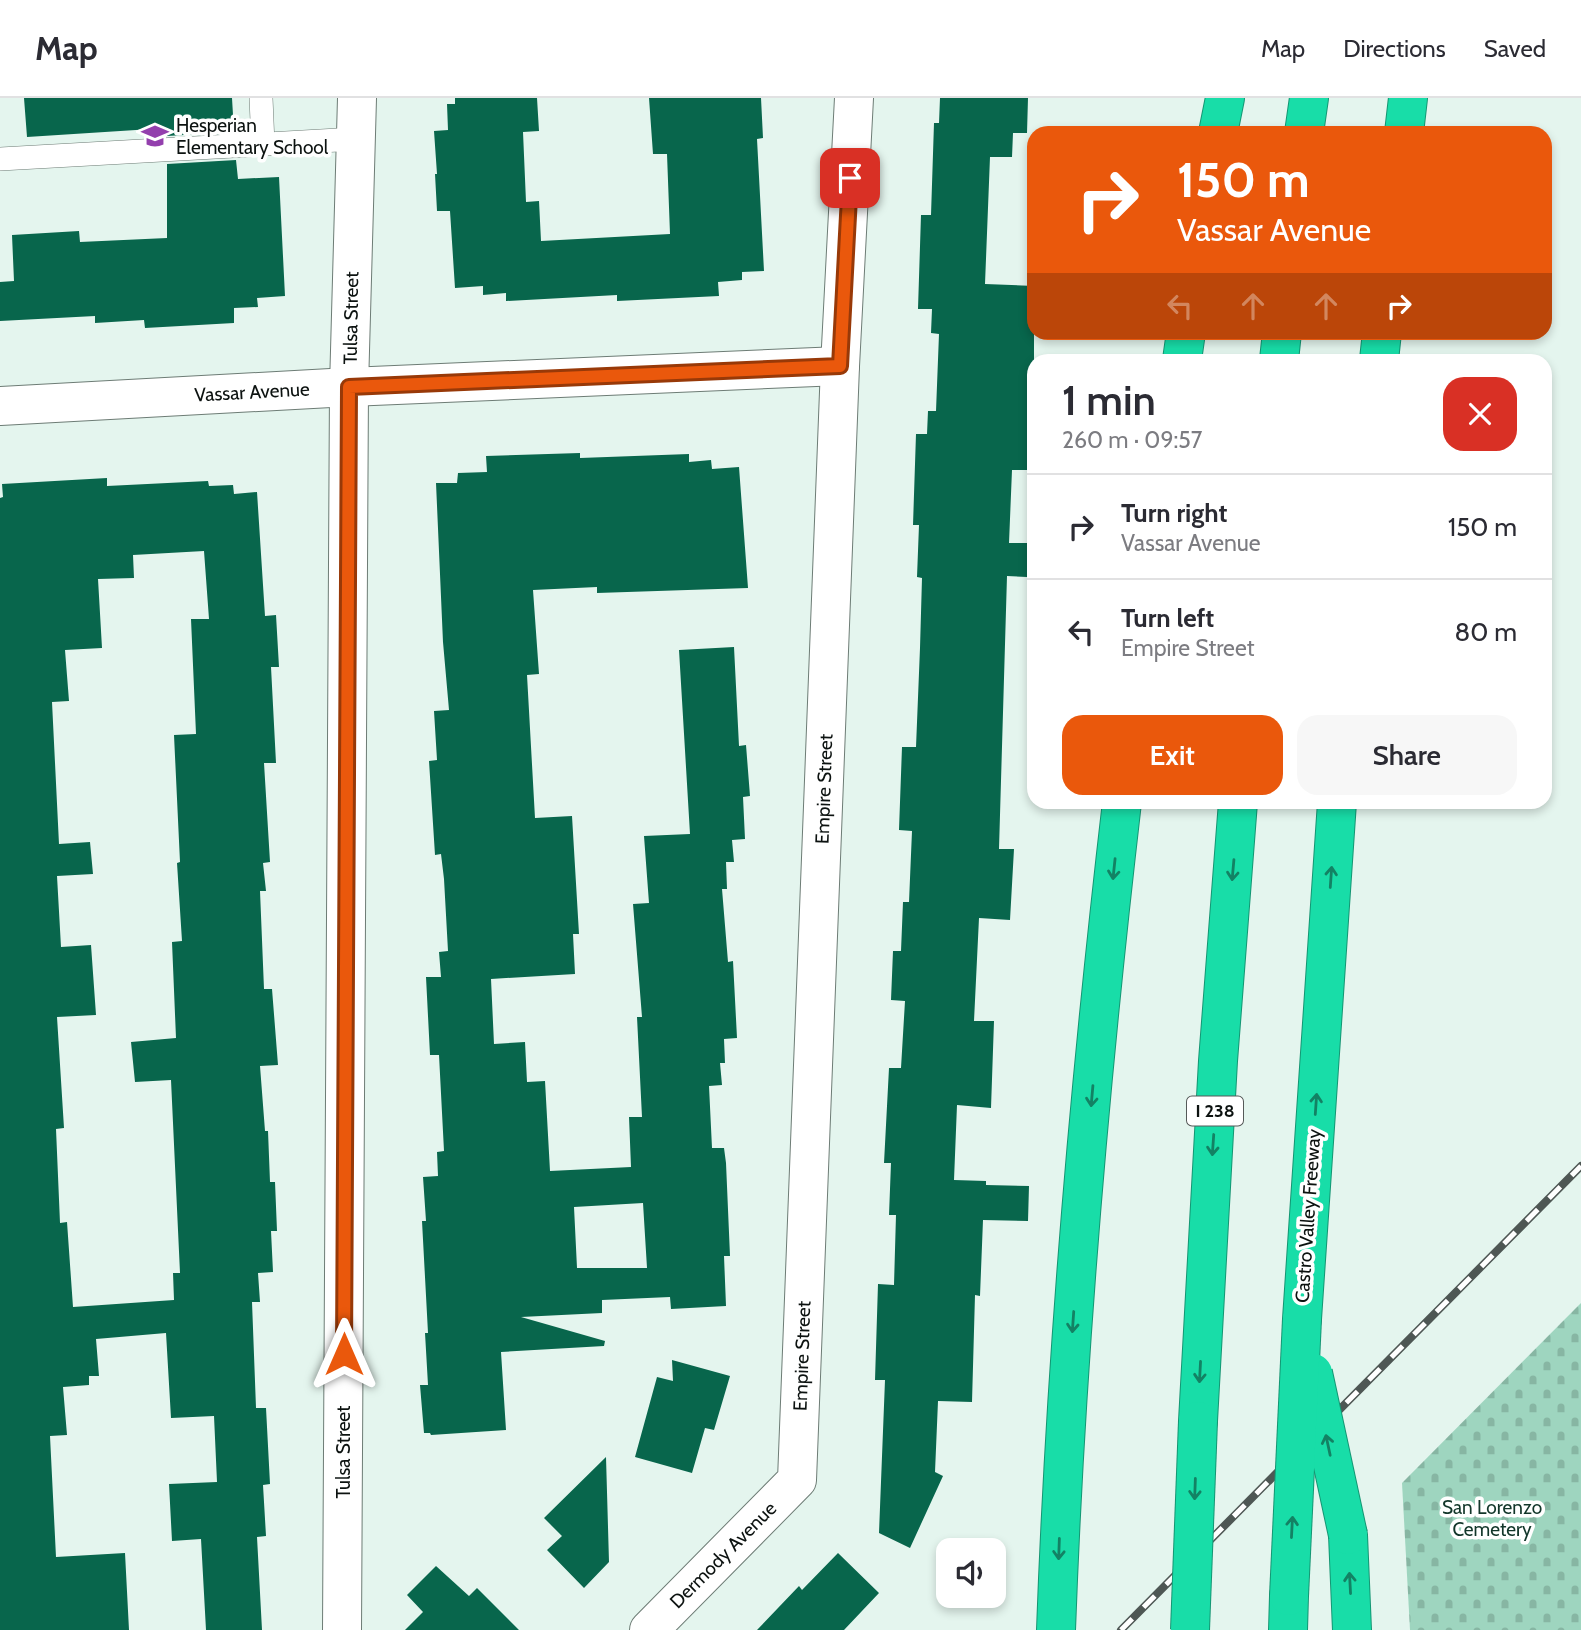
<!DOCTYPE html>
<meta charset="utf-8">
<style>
:root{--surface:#fff;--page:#f7f7f7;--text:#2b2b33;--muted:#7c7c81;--line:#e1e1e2;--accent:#ea580c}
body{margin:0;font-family:Cabin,sans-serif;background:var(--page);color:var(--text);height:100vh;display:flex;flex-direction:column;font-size:26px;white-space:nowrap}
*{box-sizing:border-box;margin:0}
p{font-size:23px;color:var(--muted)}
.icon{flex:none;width:38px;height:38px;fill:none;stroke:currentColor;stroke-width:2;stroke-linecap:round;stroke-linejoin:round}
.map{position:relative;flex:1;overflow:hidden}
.side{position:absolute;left:1027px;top:256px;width:525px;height:455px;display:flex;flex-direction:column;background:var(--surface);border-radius:21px;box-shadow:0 4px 10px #0003}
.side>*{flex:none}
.hud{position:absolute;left:1027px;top:28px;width:525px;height:214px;border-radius:21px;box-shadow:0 4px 10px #0003;background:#ea580c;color:#fff;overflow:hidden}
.controls{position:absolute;left:936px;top:1440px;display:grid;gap:14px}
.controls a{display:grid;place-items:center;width:70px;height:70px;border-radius:14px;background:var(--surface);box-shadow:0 4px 10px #0003;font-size:35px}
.pin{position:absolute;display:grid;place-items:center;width:60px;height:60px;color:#fff;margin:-30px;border-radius:14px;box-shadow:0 4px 10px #0006}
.me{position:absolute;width:77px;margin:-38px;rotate:0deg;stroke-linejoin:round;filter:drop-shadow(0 0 5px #0008)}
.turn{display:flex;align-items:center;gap:24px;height:147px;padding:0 35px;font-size:32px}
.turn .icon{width:91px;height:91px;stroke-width:2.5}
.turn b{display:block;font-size:49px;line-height:60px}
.lanes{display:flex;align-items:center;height:66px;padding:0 35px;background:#0003;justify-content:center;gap:35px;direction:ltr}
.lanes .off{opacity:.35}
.round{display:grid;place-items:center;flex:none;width:74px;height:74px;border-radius:21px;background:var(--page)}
.overview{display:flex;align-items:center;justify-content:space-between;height:119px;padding:0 35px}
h1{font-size:42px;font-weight:600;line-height:52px}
.action{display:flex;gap:14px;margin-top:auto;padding:14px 35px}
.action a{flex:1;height:80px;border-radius:21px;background:var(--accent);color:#fff;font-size:28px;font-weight:600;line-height:80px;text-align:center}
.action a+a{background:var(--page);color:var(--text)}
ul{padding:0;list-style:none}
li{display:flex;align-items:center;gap:21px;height:105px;padding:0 35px;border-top:2px solid var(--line)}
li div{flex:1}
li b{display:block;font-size:26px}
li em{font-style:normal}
header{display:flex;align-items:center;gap:42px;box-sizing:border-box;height:98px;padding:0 35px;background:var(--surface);border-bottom:2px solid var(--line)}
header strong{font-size:33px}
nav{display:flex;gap:38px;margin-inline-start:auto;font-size:24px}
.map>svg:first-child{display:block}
.cemetery{fill:url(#cemetery-stones)}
.building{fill:#08664c;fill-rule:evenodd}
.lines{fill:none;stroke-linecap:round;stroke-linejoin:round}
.service-casing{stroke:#6d7c75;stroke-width:24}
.minor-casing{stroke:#6d7c75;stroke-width:40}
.motorway-casing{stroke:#149673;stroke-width:40}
.service{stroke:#fff;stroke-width:23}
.minor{stroke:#fff;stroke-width:38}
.motorway{stroke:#18dda8;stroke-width:38}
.rail-casing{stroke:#4e5754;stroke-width:8}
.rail{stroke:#fff;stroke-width:5;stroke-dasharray:16;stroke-linecap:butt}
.motorway-bridge-casing{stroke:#149673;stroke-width:40;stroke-linecap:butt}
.motorway-bridge{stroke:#18dda8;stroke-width:38}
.oneway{stroke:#138264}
.route-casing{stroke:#983908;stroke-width:18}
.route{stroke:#ea580c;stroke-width:12}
.labels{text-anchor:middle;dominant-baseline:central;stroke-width:7;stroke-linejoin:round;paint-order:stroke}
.shield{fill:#fff;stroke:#555958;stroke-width:2}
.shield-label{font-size:18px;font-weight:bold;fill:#0c1210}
.poi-label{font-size:19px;fill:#0c1210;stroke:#fff;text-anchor:start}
.street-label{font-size:19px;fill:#0c1210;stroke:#fff}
.park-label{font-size:19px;fill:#12362a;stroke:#fff}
</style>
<header>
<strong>Map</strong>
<nav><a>Map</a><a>Directions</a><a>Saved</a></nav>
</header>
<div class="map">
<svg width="1581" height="1532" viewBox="0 0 1581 1532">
<defs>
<pattern id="cemetery-stones" width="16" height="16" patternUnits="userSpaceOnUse" patternTransform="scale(1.75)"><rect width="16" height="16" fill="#9ed5bf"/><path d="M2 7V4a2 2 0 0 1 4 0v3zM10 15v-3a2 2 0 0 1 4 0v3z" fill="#87b6a3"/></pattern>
</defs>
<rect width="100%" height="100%" fill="#e4f5ee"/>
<polygon class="cemetery" points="1581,1205 1581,1532 1410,1532 1402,1385"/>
<g class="building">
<polygon points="24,0 232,0 234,34 167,38 167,30 27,39"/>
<polygon points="455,0 537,0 539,33 523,34 526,104 539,103 541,143 670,136 667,56 653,56 649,0 761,0 763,40 757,41 764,173 742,174 742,182 718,184 719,198 617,203 617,197 506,203 506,195 483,197 483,188 455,190 450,113 437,113 435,76 437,76 434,33 448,32 447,6 455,6"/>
<polygon points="940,0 1028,0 1027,35 1013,35 1012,59 990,59 985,186 1034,188 1034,372 1012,372 1009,445 1028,445 1027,479 1007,478 999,751 1014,751 1010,822 979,820 974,923 994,923 991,1010 957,1007 954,1082 986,1083 986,1087 1029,1088 1028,1123 983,1122 980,1198 975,1197 972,1304 938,1303 935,1374 943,1378 910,1450 879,1435 885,1282 875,1282 878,1186 894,1187 896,1117 889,1117 891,1065 884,1065 889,970 901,970 905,903 891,902 893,853 901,853 903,804 909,804 912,733 899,732 902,649 916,649 920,550 922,480 917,479 919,427 913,427 916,336 927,336 928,313 936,313 939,236 931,235 932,211 918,211 921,117 931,117 934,25 939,25"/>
<polygon points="236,62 238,81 279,79 285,198 257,200 258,209 234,210 234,225 145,230 144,222 95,225 95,218 0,223 0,184 14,183 12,137 79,133 80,144 167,140 167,66"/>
<path d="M580 355V360L689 356V364L711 362 712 371 739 369 748 490 597 495V489L533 492 539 576 527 577 535 720 572 718 579 836H573L575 876 491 881 494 946 525 944 527 984 545 983 550 1073 631 1069 629 1019H642L637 919H642L633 806 649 805 644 738 690 736 679 552 734 549 739 648 746 647 750 698 743 699 745 741 732 742 734 764H726L727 791H722L728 864 733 863 737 940 724 941 725 965H720L722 987 709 988 712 1050H724L726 1065 730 1158H724L726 1208 671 1211 670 1199 602 1202V1215L521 1219 605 1243 604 1248 501 1254 506 1332 431 1337 430 1335H424L420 1287H428L425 1235H428L422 1123H426L423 1079 438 1078 437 1054 444 1053 439 957H430L426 879H441L439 854 448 853 444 781 441 756 435 757 429 663 437 662 434 613 449 612 443 544 436 385H457L458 375 487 374 486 358ZM643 1105 647 1170H577L574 1109Z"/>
<path d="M107 380V388L208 383 209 388 233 387 234 396 257 394 265 518 276 517 279 569H271L276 665H264L270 764 263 765 266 793H260L264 891H272L278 967 260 968 265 1033H268L270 1084H275L277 1133H271L273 1174 258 1175 260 1204H252L256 1310H266L270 1386 263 1387 266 1438 257 1439 262 1532H206L201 1441 172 1443 169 1386 217 1384 214 1318 171 1320 166 1235 96 1241 99 1278H89V1287L63 1289 67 1337 50 1338 56 1459 125 1455 129 1532H0V400L3 399 2 386ZM204 453 209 521H191L196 636 174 637 180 764 177 765 182 843 172 844 176 940 131 944 135 984 171 982 180 1175H173L174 1202 73 1209 67 1124 60 1125 56 1031 64 1030 57 919 96 917 91 847 61 849 57 778 93 776 90 744 59 746 52 604 69 603 65 552 102 550 98 481 134 480 133 457Z"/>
<polygon points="672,1262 730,1278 714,1332 705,1330 692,1375 635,1359 657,1279 673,1283"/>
<polygon points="606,1359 609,1464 584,1490 547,1452 562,1438 544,1420"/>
<polygon points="838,1455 879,1495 844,1532 757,1532 799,1488 802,1492"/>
<polygon points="436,1468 469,1498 477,1490 519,1532 405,1532 423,1514 407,1497"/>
</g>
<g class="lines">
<defs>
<g id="service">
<polyline points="261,0 263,46"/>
<polyline points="0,61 356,41"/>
</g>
<g id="minor">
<polyline points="0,308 349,289 840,268"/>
<polyline points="342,1532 349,289 357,0"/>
<polyline points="649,1532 797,1382 840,268 854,0"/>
</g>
<g id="motorway">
<polyline points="1218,35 1225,0"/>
<polyline points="1304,35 1309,0"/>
<polyline points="1404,35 1408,0"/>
<polyline points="1182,262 1186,234"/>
<polyline points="1279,262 1282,234"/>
<polyline points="1379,262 1382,234"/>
<polyline points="1302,1221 1337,704"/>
<polyline points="1198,1323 1218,963 1238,704"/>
<polyline points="1348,1437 1352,1532"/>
<path d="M1056 1532C1066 1255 1090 979 1122 704"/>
<polyline points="1288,1532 1289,1498"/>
</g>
</defs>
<use href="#service" class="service-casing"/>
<use href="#minor" class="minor-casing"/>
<use href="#motorway" class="motorway-casing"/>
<use href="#service" class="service"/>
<use href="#minor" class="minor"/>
<use href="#motorway" class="motorway"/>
<defs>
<polyline id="rail" points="1121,1532 1581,1068"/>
</defs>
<use href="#rail" class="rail-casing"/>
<use href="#rail" class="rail"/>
<defs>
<g id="motorway-bridge">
<polyline points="1313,1275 1348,1437"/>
<polyline points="1289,1498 1302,1221"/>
<polyline points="1190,1532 1198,1323"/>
</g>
</defs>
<use href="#motorway-bridge" class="motorway-bridge-casing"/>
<use href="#motorway-bridge" class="motorway-bridge"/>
</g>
<defs><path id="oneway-shaft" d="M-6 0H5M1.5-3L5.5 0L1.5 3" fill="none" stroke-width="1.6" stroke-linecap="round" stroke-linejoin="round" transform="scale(1.75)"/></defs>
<g class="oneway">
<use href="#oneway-shaft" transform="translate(1114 771) rotate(96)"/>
<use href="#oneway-shaft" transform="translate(1233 772) rotate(95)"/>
<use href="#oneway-shaft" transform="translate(1331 779) rotate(-86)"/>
<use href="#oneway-shaft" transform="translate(1092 998) rotate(95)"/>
<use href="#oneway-shaft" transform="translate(1316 1006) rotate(-86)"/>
<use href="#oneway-shaft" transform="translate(1213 1047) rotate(94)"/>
<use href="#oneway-shaft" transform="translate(1073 1224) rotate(94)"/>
<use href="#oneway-shaft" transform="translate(1200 1274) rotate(93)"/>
<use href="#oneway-shaft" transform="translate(1328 1347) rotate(-102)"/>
<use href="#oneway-shaft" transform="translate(1195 1391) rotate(92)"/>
<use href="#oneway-shaft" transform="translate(1292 1429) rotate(-87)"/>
<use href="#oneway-shaft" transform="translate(1059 1451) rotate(92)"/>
<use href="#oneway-shaft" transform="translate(1350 1485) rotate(-93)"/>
</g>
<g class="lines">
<defs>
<polyline id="route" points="344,1256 349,289 840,268 850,80"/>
</defs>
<use href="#route" class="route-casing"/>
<use href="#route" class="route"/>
</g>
<defs>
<symbol id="school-bare" viewBox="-9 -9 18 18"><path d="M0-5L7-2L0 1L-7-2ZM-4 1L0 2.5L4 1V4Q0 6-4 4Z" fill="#933fad" stroke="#fff" stroke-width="2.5" paint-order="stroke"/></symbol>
</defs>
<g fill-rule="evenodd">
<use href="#school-bare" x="136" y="19" width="38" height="38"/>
</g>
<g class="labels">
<rect class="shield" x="1187" y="998.5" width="56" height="29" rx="5"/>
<g class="shield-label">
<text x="1215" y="1013">I 238</text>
</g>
<g class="poi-label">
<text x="176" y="27">Hesperian<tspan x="176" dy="22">Elementary School</tspan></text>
</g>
<g class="street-label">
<text transform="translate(351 220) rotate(-89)">Tulsa Street</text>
<text transform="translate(252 294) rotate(-3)">Vassar Avenue</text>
<text transform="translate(824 691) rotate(-88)">Empire Street</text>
<text transform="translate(1308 1118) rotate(-86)">Castro Valley Freeway</text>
<text transform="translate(802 1258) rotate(-88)">Empire Street</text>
<text transform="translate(343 1354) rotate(-90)">Tulsa Street</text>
<text transform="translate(723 1457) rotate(-45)">Dermody Avenue</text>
</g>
<g class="park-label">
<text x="1492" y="1409">San Lorenzo<tspan x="1492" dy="22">Cemetery</tspan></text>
</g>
</g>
</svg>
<div class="controls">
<a><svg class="icon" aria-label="sound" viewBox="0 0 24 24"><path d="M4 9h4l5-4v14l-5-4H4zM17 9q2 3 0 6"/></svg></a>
</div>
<div class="pin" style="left:850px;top:80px;background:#d93025"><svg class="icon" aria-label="arrive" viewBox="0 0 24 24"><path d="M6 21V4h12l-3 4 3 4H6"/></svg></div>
<svg class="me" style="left:344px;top:1256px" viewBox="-20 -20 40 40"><path d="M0-17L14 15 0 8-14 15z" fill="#ea580c" stroke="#fff" stroke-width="4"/></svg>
<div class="hud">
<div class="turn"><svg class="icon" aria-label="right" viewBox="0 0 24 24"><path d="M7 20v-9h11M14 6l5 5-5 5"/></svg><div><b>150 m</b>Vassar Avenue</div></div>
<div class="lanes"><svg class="icon off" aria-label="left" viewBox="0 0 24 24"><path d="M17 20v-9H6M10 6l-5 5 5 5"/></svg><svg class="icon off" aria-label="ahead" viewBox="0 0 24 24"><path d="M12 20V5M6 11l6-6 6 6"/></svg><svg class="icon off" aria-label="ahead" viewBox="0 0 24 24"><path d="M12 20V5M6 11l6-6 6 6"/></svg><svg class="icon" aria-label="right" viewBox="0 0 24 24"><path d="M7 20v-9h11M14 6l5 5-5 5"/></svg></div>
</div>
<section class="side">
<div class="overview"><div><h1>1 min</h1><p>260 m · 09:57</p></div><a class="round" style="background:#d93025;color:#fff"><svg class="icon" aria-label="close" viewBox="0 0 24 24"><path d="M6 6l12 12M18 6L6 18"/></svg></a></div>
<ul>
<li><svg class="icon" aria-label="right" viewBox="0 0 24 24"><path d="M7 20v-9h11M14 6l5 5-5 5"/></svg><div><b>Turn right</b><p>Vassar Avenue</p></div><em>150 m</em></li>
<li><svg class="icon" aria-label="left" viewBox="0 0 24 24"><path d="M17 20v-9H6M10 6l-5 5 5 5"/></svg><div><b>Turn left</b><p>Empire Street</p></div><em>80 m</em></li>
</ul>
<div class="action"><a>Exit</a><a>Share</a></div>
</section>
</div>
